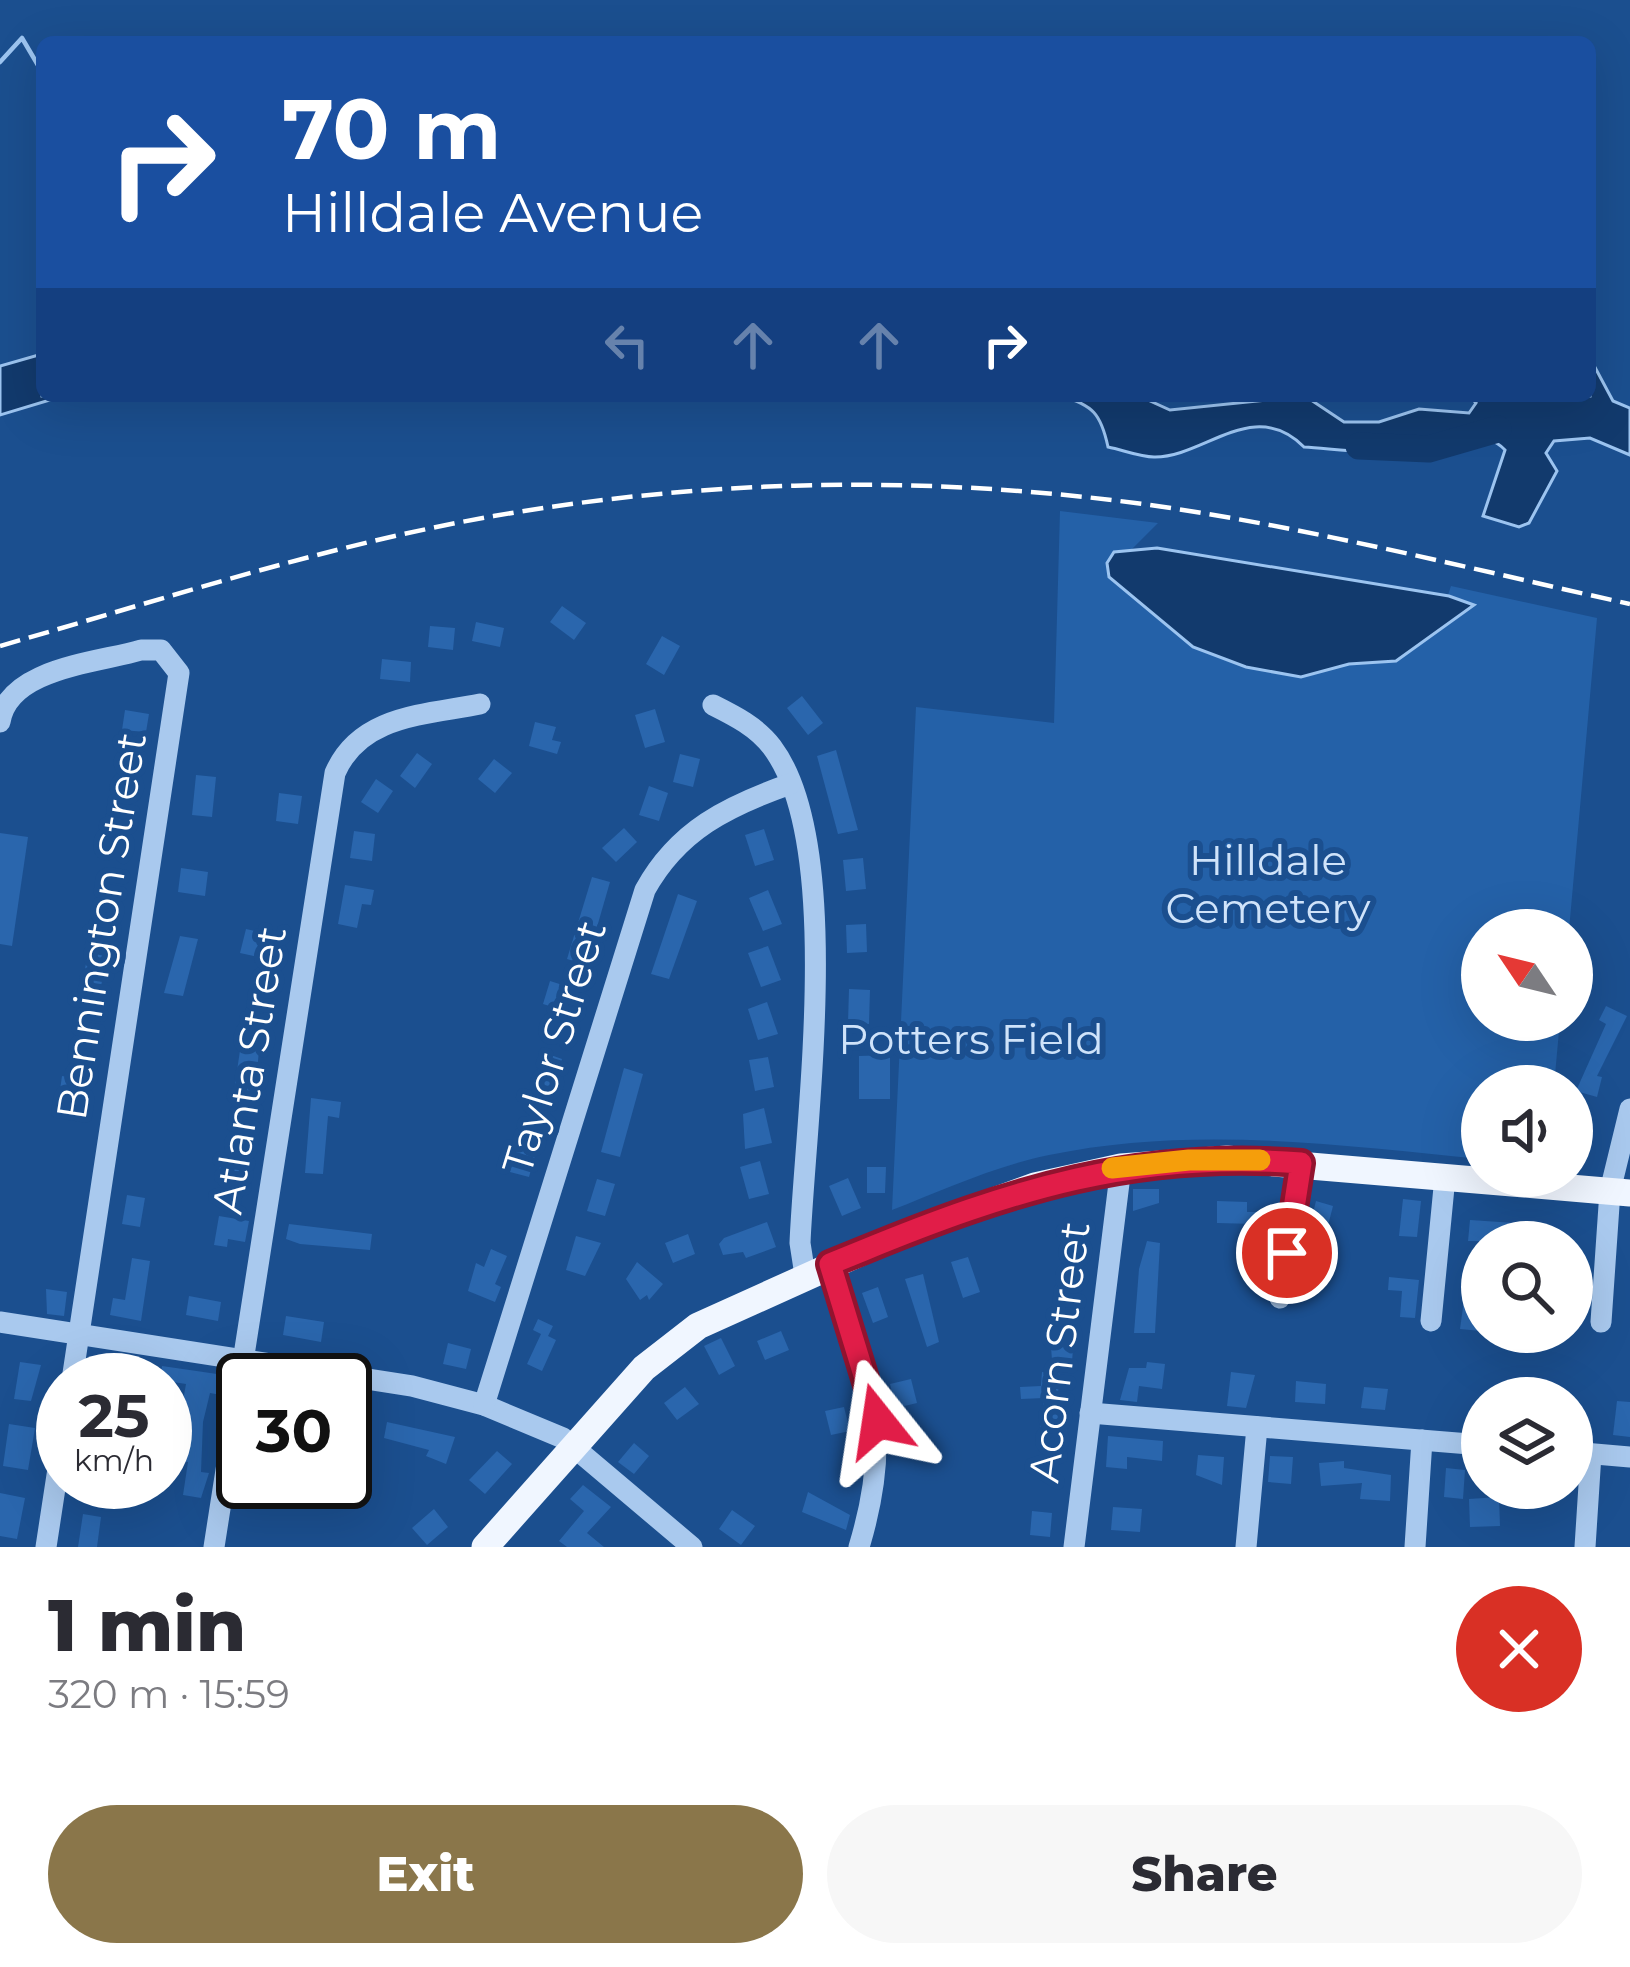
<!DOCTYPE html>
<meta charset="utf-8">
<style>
:root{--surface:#fff;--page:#f7f7f7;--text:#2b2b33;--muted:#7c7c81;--accent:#8a764a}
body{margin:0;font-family:Montserrat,sans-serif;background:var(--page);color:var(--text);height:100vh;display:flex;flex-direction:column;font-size:45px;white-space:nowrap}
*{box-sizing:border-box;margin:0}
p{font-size:39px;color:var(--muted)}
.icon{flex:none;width:66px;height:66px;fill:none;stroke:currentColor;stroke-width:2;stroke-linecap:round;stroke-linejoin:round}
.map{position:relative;height:1547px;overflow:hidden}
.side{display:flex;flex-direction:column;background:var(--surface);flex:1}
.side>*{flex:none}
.hud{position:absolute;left:36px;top:36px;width:1560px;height:366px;border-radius:18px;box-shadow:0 12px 48px #0002;background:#1a4fa0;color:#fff;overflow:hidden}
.needle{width:78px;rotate:305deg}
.controls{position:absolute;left:1461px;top:909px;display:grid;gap:24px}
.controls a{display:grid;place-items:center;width:132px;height:132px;border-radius:50%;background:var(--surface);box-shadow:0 12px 48px #0002;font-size:60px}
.speed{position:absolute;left:36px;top:1353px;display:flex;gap:24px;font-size:60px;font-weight:700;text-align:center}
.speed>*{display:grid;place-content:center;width:156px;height:156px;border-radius:50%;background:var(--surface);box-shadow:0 12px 48px #0002;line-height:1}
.speed small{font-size:30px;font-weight:400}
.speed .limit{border:6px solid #111;border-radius:18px;background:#fff;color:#111}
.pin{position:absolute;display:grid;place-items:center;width:102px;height:102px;color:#fff;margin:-51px;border:6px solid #fff;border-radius:50%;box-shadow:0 3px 12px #0007}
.me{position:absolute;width:132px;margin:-66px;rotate:345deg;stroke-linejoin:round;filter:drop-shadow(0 0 9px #0008)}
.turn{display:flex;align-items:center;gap:42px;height:252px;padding:0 48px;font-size:54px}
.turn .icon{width:156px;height:156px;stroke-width:2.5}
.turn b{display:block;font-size:84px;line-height:102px}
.lanes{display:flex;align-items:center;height:114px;padding:0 48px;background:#0003;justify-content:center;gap:60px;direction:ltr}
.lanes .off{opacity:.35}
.round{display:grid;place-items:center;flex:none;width:126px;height:126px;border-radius:63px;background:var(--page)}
.overview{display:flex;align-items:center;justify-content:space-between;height:204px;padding:0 48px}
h1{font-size:72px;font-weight:800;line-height:90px}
.action{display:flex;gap:24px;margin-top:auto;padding:24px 48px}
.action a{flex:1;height:138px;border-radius:72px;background:var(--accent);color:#fff;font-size:48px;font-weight:800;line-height:138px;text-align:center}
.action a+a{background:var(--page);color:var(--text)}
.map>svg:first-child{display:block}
.green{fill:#2461a8}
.water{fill:#123a6d;stroke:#9cc4f0;stroke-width:3}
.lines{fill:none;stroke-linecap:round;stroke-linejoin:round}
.stream{stroke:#9cc4f0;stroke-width:4.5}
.river{stroke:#123a6d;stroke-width:27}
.building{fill:#2a66ad}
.minor{stroke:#a9c9ee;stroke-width:21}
.major{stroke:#f0f6ff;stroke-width:27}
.rail{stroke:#fff;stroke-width:4.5;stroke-dasharray:21 9;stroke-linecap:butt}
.route-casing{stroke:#92132f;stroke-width:30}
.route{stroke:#e11d48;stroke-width:21}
.slow{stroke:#f59e0b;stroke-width:21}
.labels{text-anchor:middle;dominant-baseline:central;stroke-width:12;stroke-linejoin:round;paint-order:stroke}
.park-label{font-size:42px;fill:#cfe3fa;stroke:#1b4f8f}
.street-label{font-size:42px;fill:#fff;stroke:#1b4f8f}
</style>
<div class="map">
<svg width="1630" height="1547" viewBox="0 0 1630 1547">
<rect width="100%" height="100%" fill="#1b4f8f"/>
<path class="green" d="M1060 511 1158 523 1117 564 1443 610 1451 586 1597 618 1569 930H1482V1020H1560L1554 1086H1482V1159C1338 1145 1192 1125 1049 1155 995 1166 943 1190 892 1210L916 707 1054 723Z"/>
<g class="water">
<polygon points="42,354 42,396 63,396 0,415 0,366"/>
<path d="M1590 358 1613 401 1630 408V455L1590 438 1554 441 1546 453 1557 471 1529 523 1519 527 1483 516 1505 450C1475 418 1410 450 1373 451 1350 452 1326 448 1304 447 1253 396 1204 458 1154 457 1140 457 1123 450 1108 447 1101 414 1093 405 1061 396H1139L1170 410 1305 396 1344 422H1379L1419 409 1469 413 1476 403 1469 396H1590Z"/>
<polygon points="1157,548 1449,596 1474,605 1396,661 1349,664 1301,677 1246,667 1193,647 1109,577 1107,563 1114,552"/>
</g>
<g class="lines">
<polyline class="stream" points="0,62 22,38 42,72"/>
<polyline class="river" points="1359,446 1429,449 1498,429"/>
</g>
<g class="building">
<polygon points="562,606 586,623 574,640 550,622"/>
<polygon points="476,622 504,628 500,647 472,641"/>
<polygon points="430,626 455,628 453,650 428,647"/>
<polygon points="662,636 680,646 664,675 646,664"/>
<polygon points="382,659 411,662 410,682 380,679"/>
<polygon points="802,696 823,723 808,735 787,708"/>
<polygon points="655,709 665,742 645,748 635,715"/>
<polygon points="125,710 149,714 146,732 122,730"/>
<polygon points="535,722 556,727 552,740 561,742 557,754 529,746"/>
<polygon points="836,750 858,830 838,834 817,756"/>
<polygon points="417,753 432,764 415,788 400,776"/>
<polygon points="680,754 700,759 693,787 673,782"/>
<polygon points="494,759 512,773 495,793 478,779"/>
<polygon points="196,775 216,777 212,817 192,815"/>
<polygon points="376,779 393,791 378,813 361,802"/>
<polygon points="649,786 668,793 659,821 639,815"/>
<polygon points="279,793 302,796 298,824 276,821"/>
<polygon points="105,817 127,821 121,855 98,851"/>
<polygon points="624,828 637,842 616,862 602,848"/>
<polygon points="764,829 774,860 755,866 745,835"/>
<polygon points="354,831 375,834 372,861 350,858"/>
<polygon points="0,833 28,837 12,946 0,944"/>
<polygon points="863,858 866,889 846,891 843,860"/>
<polygon points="181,868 208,872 205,896 178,892"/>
<polygon points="592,877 610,882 586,965 567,959"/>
<polygon points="345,885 374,890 371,905 362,904 357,928 338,924"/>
<polygon points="768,890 782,924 763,931 749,898"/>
<polygon points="678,894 697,901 669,979 651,974"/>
<polygon points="866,924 867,952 847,953 846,925"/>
<polygon points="246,929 264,933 258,957 240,953"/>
<polygon points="180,936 198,939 183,996 164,993"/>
<polygon points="768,946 781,980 761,987 748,953"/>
<polygon points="88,953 106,956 100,993 81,990"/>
<polygon points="550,981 569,987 562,1010 543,1004"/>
<polygon points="849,989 870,990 869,1024 848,1023"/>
<polygon points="767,1002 778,1034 758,1040 748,1009"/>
<polygon points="1606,1006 1627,1016 1597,1076 1602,1077 1597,1097 1576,1091 1606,1024 1599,1020"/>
<polygon points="242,1037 260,1039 255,1094 234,1091"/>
<polygon points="545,1053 562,1059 552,1091 534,1086"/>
<polygon points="890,1055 890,1099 859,1099 859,1056"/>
<polygon points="768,1057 774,1087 755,1091 749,1060"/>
<polygon points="624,1068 643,1074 620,1157 601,1152"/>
<polygon points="62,1076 84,1080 80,1107 58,1104"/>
<polygon points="311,1098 341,1102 339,1118 328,1116 323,1174 305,1173"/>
<polygon points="764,1108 772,1143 745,1149 743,1114"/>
<polygon points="519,1143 537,1148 529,1177 510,1172"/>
<polygon points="760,1161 769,1194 749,1199 740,1167"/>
<polygon points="220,1167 251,1172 248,1192 223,1188 218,1182"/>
<polygon points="867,1167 886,1167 885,1193 867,1193"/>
<polygon points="848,1178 861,1208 842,1216 829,1186"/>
<polygon points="597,1179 615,1184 605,1216 587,1211"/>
<polygon points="1133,1189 1159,1189 1159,1203 1133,1211"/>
<polygon points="127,1195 145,1198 140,1227 122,1224"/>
<polygon points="1403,1199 1421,1201 1417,1237 1399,1236"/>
<polygon points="1217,1201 1247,1202 1247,1212 1256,1212 1255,1224 1217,1223"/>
<polygon points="1316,1201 1333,1206 1322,1249 1308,1245 1307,1237"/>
<polygon points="219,1216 249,1221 245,1242 228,1239 227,1247 214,1245"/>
<polygon points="1470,1220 1546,1225 1545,1242 1468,1241"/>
<polygon points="767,1222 776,1247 746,1258 743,1252 723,1255 719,1244 724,1238"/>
<polygon points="289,1224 372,1234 370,1250 300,1244 286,1239"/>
<polygon points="688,1234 695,1254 673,1263 665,1243"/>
<polygon points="576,1236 601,1243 585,1276 566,1270"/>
<polygon points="1147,1241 1160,1243 1155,1333 1134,1333 1139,1269"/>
<polygon points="491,1249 507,1256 495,1284 501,1287 495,1302 468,1291 476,1263 484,1267"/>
<polygon points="1064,1251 1085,1251 1084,1279 1064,1279"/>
<polygon points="968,1257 980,1292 963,1298 951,1262"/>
<polygon points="132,1258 150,1261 141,1321 110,1315 113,1298 125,1300"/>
<polygon points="637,1262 663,1284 649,1300 647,1295 640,1300 626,1279"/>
<polygon points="923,1274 939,1342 927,1347 905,1279"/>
<polygon points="1389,1277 1419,1280 1415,1318 1400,1317 1402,1291 1388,1290"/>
<polygon points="878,1287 888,1317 873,1323 862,1293"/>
<polygon points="46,1289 67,1292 64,1316 47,1314"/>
<polygon points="189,1296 221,1302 218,1321 186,1315"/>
<polygon points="1464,1300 1482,1302 1481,1331 1460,1329"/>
<polygon points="286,1316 324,1322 321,1342 283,1335"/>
<polygon points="538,1319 553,1326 548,1336 556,1340 542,1371 527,1364 541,1334 533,1330"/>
<polygon points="1049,1321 1069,1322 1068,1335 1074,1335 1072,1362 1052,1360"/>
<polygon points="781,1331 789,1350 765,1360 757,1341"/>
<polygon points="721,1338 735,1366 719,1375 704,1346"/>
<polygon points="448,1343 471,1349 466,1369 443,1364"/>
<polygon points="20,1362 41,1365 31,1401 14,1399"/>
<polygon points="1147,1362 1165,1364 1162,1389 1139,1386 1137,1402 1120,1400 1129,1368 1146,1368"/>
<polygon points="162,1366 224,1375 221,1395 210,1393 203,1422 201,1472 209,1473 201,1498 183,1495 188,1462 179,1461 184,1430 178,1429 186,1384 160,1380"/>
<polygon points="1042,1372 1060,1374 1056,1413 1068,1415 1066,1433 1040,1430 1044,1398 1021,1399 1020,1387 1041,1386"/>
<polygon points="1231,1372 1255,1375 1246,1408 1227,1406"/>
<polygon points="911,1379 917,1403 896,1408 890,1384"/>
<polygon points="1296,1381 1326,1384 1325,1404 1295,1402"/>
<polygon points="685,1387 699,1404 677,1420 664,1403"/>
<polygon points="1364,1387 1388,1389 1385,1410 1361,1408"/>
<polygon points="1617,1401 1630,1402 1630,1437 1613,1435"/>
<polygon points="844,1407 850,1431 831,1435 825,1411"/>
<polygon points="387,1422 455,1437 446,1464 426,1456 429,1450 384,1438"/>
<polygon points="9,1424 35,1428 28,1470 3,1466"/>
<polygon points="926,1432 931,1450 907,1457 902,1439"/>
<polygon points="1108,1436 1163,1441 1162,1461 1127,1457 1127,1469 1106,1467"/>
<polygon points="634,1443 649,1456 634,1474 618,1462"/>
<polygon points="497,1451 512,1464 485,1494 469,1480"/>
<polygon points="1198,1455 1224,1457 1222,1485 1196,1475"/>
<polygon points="1270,1456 1293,1457 1291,1484 1268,1482"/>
<polygon points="1344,1461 1344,1468 1391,1475 1390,1501 1360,1499 1362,1483 1321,1486 1319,1463"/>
<polygon points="1446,1468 1465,1470 1463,1499 1444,1497"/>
<polygon points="583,1485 611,1507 587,1533 604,1547 567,1547 559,1541 584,1511 570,1499"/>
<polygon points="808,1492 850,1515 846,1530 802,1512"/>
<polygon points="0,1493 25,1498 17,1539 0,1536"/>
<polygon points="1499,1497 1500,1526 1470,1527 1469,1499"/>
<polygon points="1113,1507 1142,1509 1140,1532 1111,1530"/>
<polygon points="434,1509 448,1527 427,1545 412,1528"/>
<polygon points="732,1510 755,1526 741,1545 719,1529"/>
<polygon points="1032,1511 1052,1513 1050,1537 1030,1535"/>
<polygon points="83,1514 101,1517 97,1547 78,1547"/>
</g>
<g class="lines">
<g class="minor">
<path d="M713 705C735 716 757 727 772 747 845 844 805 1121 800 1243L805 1275"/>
<path d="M0 722C8 668 97 663 141 650H161L179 673 72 1380"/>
<path d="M830 1264C867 1379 896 1425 859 1547"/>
<polyline points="1280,1298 1301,1163"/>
<polyline points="1431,1321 1445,1177"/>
<polyline points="0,1322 412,1386 484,1405 563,1438 692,1547"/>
<polyline points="1601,1322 1610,1191 1630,1109"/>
<path d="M484 1405 645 890C678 830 728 806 790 784"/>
<polyline points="1090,1413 1482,1445"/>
<polyline points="1572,1452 1630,1457"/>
<polyline points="46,1547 63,1436"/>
<path d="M214 1547 335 773C360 715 425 715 480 704"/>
<polyline points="1074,1547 1121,1167"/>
<polyline points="1246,1547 1257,1427"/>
<polyline points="1415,1547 1422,1440"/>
<polyline points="1585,1547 1591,1454"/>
</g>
<polyline class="major" points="485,1547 644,1368 698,1326 893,1238 1035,1186 1121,1167 1227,1159 1630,1193"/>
<path class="rail" d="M0 646C171 597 342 540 518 512 727 478 940 476 1150 505 1312 528 1471 569 1630 604"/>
</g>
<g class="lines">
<defs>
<path id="route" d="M878 1421 830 1264 862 1251C1010 1190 1138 1150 1301 1163L1287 1253"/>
</defs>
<use href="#route" class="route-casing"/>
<use href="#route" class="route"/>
<polyline class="slow" points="1112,1168 1189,1160 1260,1160"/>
</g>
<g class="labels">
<g class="park-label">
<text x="1268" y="860">Hilldale<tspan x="1268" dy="48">Cemetery</tspan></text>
<text x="971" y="1039">Potters Field</text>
</g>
<g class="street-label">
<text transform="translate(101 926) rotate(-81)">Bennington Street</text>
<text transform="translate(554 1047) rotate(-73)">Taylor Street</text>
<text transform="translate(249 1070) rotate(-81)">Atlanta Street</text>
<text transform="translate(1059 1352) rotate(-83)">Acorn Street</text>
</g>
</g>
</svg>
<div class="controls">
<a><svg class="needle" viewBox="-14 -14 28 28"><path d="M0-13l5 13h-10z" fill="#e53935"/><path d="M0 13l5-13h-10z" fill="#7c7c81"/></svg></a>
<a><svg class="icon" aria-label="sound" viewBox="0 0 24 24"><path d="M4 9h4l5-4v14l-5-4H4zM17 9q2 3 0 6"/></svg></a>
<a><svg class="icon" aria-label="search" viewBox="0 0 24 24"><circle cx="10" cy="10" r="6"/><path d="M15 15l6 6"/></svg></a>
<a><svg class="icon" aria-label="layers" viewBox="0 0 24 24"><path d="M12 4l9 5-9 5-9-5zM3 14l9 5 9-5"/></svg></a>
</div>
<div class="speed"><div>25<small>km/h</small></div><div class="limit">30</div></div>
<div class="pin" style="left:1287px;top:1253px;background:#d93025"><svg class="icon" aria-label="arrive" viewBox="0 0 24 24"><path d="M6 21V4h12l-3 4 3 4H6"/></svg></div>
<svg class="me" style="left:878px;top:1421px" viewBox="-20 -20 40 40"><path d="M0-17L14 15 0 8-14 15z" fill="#e11d48" stroke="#fff" stroke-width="4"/></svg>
<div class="hud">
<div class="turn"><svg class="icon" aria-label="right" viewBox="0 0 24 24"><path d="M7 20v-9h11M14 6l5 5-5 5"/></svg><div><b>70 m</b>Hilldale Avenue</div></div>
<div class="lanes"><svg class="icon off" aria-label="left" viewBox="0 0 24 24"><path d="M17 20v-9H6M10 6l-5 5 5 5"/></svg><svg class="icon off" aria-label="ahead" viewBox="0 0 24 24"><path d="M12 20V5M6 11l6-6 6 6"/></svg><svg class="icon off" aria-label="ahead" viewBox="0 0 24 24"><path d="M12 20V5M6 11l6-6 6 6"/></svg><svg class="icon" aria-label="right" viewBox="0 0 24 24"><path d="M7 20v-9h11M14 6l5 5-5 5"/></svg></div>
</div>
</div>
<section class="side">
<div class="overview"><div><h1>1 min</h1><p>320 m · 15:59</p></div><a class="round" style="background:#d93025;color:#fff"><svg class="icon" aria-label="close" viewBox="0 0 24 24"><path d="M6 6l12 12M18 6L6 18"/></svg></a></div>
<div class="action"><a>Exit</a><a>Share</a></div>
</section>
